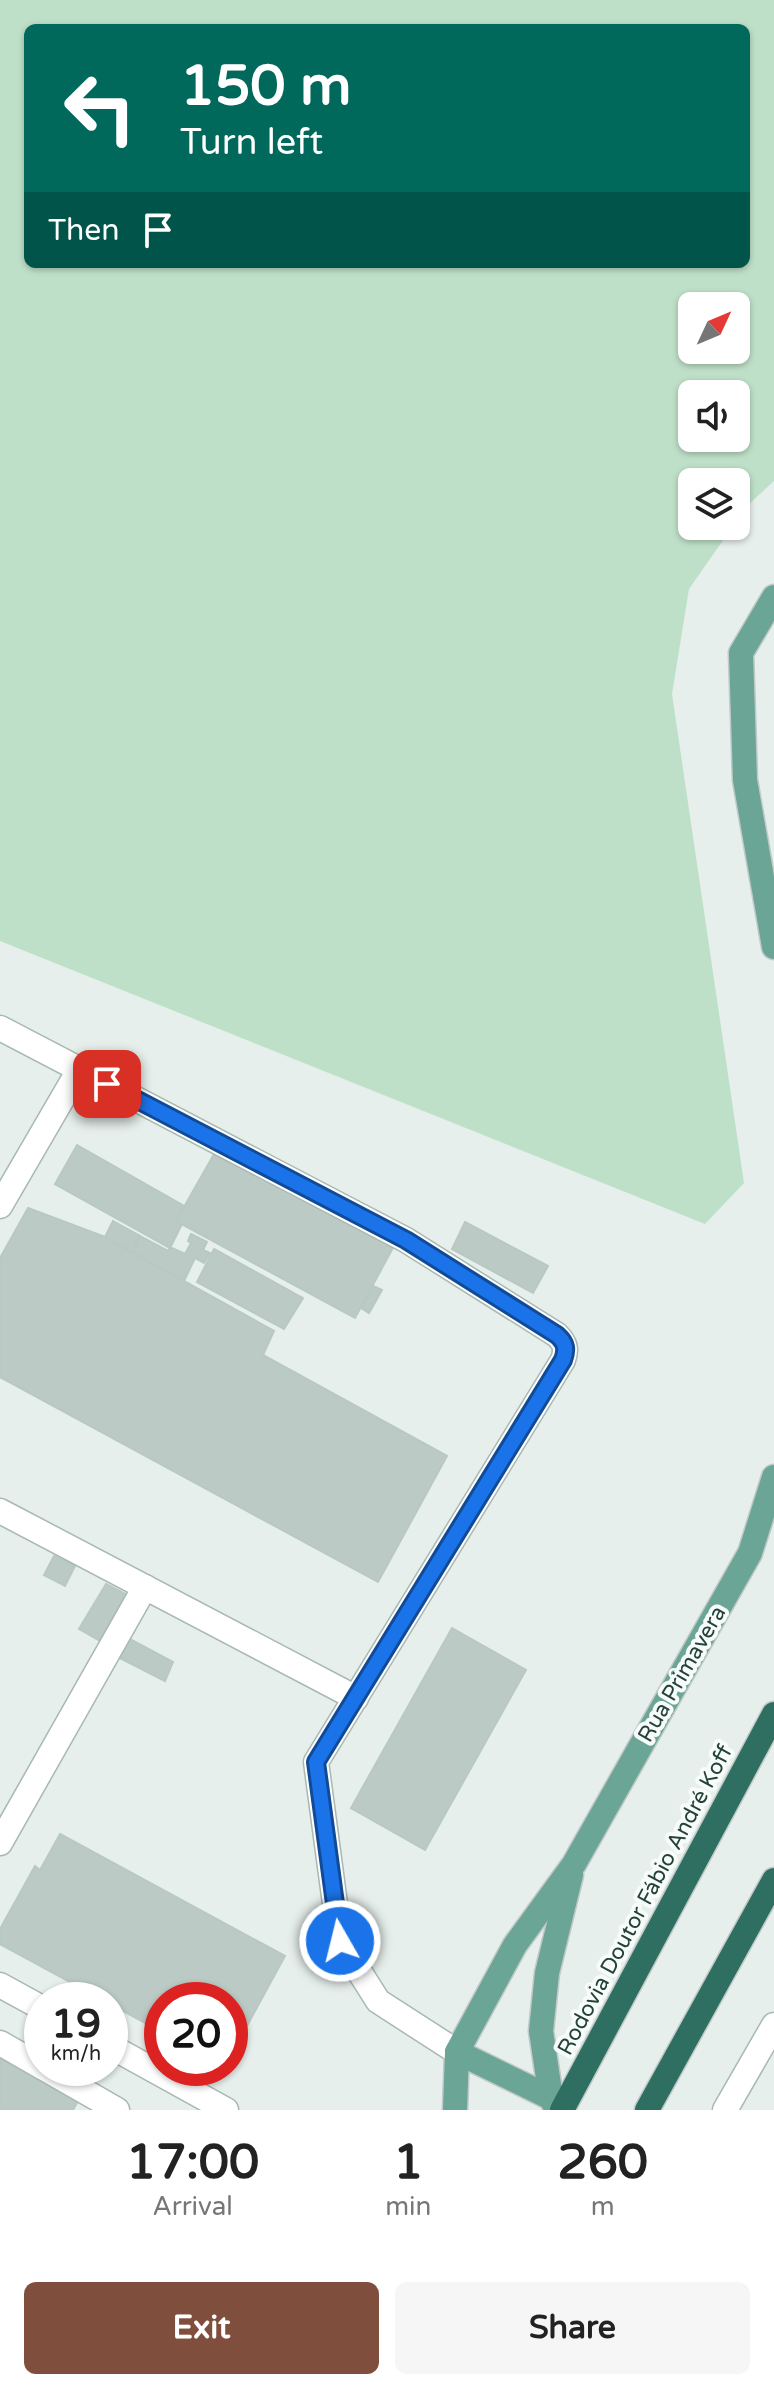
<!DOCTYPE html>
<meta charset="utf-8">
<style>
:root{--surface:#fff;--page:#f6f6f6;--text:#222;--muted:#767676;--accent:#804e3d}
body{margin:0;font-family:"Varela Round",sans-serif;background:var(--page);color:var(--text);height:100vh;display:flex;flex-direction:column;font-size:30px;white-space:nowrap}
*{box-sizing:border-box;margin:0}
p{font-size:26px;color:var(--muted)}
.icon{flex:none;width:44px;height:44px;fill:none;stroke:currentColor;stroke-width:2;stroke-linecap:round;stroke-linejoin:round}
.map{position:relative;height:2110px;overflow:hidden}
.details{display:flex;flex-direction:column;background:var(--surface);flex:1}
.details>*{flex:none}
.top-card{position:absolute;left:24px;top:24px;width:726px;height:244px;border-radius:12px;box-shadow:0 2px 6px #0004;background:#00695c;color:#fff;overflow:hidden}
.needle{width:52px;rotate:46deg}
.controls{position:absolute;left:678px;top:292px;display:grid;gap:16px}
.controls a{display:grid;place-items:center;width:72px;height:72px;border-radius:12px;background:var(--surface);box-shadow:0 2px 6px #0004;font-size:40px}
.speed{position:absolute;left:24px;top:1982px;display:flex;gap:16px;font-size:40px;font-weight:700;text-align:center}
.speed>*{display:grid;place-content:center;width:104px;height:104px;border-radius:50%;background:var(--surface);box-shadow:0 2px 6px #0004;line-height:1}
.speed small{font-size:20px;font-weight:400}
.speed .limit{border:12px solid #d22;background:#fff;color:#111}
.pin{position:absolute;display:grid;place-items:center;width:68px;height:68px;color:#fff;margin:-34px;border-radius:16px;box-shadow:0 4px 12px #0006}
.me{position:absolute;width:88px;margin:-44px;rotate:352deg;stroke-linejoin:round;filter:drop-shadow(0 0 6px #0008)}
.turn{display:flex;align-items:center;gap:28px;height:168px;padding:0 24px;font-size:36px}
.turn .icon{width:104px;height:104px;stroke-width:2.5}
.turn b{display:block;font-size:56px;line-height:68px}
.then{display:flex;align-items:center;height:76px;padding:0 24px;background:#0003;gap:16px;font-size:30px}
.eta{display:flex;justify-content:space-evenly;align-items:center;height:136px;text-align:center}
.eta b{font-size:48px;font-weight:800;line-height:56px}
.cta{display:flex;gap:16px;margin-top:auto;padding:16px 24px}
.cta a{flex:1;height:92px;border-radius:12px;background:var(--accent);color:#fff;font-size:32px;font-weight:800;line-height:92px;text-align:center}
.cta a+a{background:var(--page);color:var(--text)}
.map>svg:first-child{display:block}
.green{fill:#bfe0c8;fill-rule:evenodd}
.building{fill:#bbcac4;stroke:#b8c9c2;stroke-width:2}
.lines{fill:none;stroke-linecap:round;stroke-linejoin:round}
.minor-casing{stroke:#a8b8b2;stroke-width:27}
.major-casing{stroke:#c2cac8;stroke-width:27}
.highway-casing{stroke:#c2cac8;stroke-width:27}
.minor{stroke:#fff;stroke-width:24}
.major{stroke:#6aa596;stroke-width:24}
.highway{stroke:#2f6f62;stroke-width:24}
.route-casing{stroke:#114b97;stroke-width:20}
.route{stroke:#1a73e8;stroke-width:14}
.labels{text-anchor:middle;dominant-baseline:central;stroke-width:8;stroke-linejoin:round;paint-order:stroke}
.street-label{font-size:22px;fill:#24423a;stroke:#f7fbf9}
</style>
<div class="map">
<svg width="774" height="2110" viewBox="0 0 774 2110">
<rect width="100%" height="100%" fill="#e6efeb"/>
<path class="green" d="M0 0H774V481L747 506 736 522V482H692V526H733L689 589 672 694 744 1183 705 1224 0 941ZM28 28H746V264H28ZM692 306H736V350H692ZM692 394H736V438H692Z"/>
<g class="building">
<polygon points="77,1145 184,1206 176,1221 182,1224 170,1248 55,1184"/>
<polygon points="218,1147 395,1244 355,1318 176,1221"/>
<polygon points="28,1208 105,1237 274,1331 263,1355 447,1456 378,1582 0,1377 0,1258"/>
<polygon points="113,1221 140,1236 132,1252 105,1237"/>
<polygon points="465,1222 548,1266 533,1293 452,1249"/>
<polygon points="191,1234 207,1242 203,1250 210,1253 204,1263 195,1258 184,1281 132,1252 140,1236 168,1251 170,1247 185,1254 191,1243 188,1241"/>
<polygon points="214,1249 303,1298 284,1329 197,1282"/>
<polygon points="373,1286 382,1290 369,1313 361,1308"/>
<polygon points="54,1556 75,1566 65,1586 44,1575"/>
<polygon points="106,1584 133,1598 107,1645 79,1629"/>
<polygon points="452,1628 526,1670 425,1850 351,1808"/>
<polygon points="124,1636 173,1662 165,1681 114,1655"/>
<polygon points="60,1834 285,1956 230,2057 230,2000 162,2000 162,2032 110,2004 110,2000 103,2000 0,1944 0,1929 35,1866 40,1870"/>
<polygon points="0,2055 79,2099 73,2110 0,2109"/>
</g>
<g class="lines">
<defs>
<g id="minor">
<path d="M0 1028 406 1240 557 1335C565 1343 567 1349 563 1360L316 1762 340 1941 378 2001 457 2052"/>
<polyline points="0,1206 79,1070"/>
<polyline points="0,1511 356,1698"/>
<polyline points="0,1843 145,1587"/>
<polyline points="0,1985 42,2008"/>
<polyline points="0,2043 42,2067"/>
<polyline points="110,2046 226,2110"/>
<polyline points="44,2068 117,2110"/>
<polyline points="725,2110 774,2025"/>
</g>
<g id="major">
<polyline points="774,597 741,653 745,780 774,947"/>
<polyline points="457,2052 551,2098"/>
<polyline points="455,2110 457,2052 515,1945 574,1864 750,1553 774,1477"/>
<polyline points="557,2110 551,2098 541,2031 547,1973 571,1875"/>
</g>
<g id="highway">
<polyline points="562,2110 774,1714"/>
<polyline points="647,2110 774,1880"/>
</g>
</defs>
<use href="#minor" class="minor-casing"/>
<use href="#major" class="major-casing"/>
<use href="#highway" class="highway-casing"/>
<use href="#minor" class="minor"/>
<use href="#major" class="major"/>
<use href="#highway" class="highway"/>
</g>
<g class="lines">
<defs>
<path id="route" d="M107 1084 406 1240 557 1335C566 1343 567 1349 563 1360L316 1762 340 1941"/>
</defs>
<use href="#route" class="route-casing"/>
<use href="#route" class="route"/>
</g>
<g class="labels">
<g class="street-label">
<text transform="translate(682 1674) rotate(-60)">Rua Primavera</text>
<text transform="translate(645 1900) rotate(-62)">Rodovia Doutor Fábio André Koff</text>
</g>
</g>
</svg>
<div class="controls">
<a><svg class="needle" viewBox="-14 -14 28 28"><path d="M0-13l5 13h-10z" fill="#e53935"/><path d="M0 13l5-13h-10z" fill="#767676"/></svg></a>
<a><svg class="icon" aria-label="sound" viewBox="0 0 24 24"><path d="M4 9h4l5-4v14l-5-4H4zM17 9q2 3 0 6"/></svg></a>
<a><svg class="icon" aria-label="layers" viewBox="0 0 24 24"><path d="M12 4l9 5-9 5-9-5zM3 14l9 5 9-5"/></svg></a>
</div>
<div class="speed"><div>19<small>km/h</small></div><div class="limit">20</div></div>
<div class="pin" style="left:107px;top:1084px;background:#d93025"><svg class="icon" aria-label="arrive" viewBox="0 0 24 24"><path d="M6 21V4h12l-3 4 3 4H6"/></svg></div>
<svg class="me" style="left:340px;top:1941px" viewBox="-20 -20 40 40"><circle r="17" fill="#1a73e8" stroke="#fff" stroke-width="3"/><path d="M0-11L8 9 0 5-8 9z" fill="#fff"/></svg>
<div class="top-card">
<div class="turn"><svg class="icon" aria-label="left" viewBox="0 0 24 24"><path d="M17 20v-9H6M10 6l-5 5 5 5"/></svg><div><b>150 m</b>Turn left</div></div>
<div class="then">Then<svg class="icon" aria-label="arrive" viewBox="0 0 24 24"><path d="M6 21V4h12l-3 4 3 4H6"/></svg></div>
</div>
</div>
<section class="details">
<div class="eta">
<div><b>17:00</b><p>Arrival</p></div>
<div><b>1</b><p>min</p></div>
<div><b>260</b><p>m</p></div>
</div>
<div class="cta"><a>Exit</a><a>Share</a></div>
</section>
